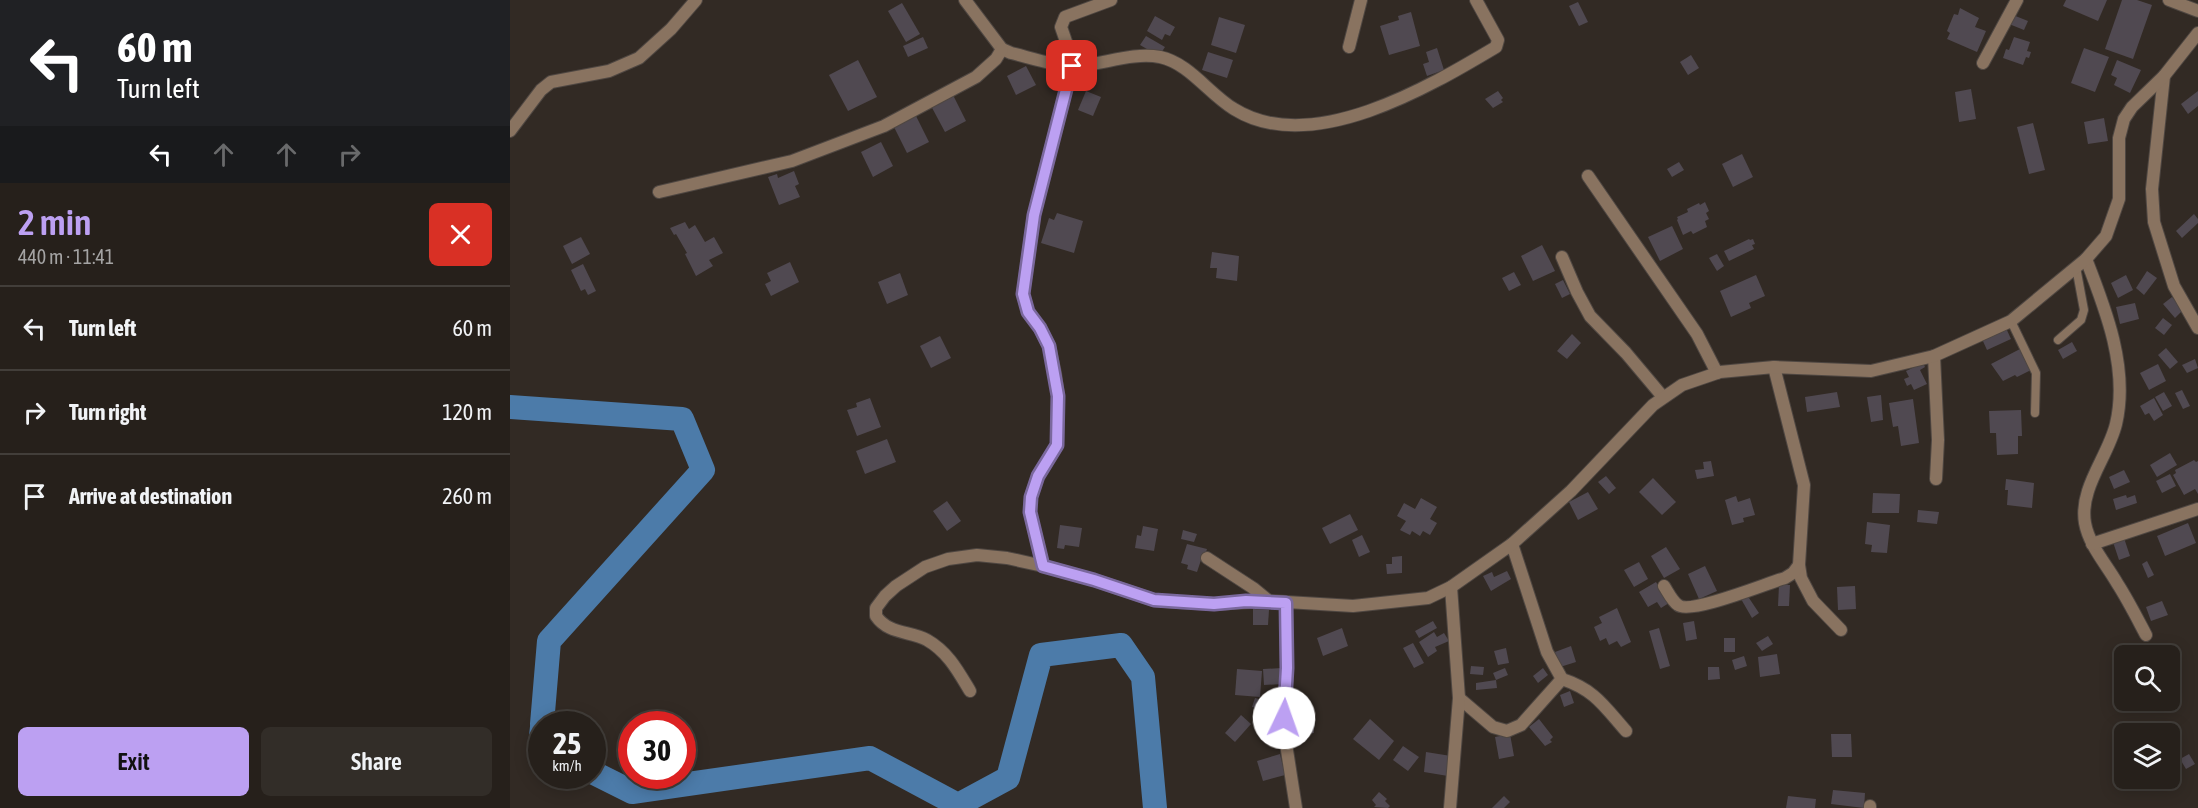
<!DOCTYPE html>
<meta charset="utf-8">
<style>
:root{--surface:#26201b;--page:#322d28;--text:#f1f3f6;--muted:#a4a3a3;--line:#423e3a;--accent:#bca0f2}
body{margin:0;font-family:"Asap Condensed",sans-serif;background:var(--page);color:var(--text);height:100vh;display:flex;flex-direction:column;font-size:22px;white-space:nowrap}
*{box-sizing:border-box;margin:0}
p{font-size:20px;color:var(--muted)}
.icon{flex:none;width:33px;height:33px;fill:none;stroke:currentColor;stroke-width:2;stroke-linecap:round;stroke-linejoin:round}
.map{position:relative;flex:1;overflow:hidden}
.details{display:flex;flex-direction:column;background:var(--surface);width:510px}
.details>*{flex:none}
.top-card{background:#202124;color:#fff;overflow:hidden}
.fabs{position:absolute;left:1604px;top:645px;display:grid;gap:12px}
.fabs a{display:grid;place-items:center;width:66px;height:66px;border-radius:9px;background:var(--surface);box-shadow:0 3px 15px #0003,0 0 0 2px var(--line);font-size:30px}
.speed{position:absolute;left:18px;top:711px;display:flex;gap:12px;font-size:30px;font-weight:700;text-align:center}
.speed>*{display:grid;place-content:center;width:78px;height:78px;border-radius:50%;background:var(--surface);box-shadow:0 3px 15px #0003,0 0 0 2px var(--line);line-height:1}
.speed small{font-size:15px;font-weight:400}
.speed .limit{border:9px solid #d22;background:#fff;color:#111}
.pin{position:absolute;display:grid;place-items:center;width:51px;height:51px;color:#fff;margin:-26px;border-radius:12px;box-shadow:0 3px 9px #0006}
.me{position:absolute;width:66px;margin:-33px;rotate:3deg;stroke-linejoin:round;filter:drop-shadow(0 0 4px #0008)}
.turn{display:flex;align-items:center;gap:21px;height:126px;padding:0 18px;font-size:27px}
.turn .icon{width:78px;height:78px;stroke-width:2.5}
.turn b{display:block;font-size:42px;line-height:51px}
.lanes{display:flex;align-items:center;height:57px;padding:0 18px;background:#0003;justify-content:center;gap:30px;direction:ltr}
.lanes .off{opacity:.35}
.round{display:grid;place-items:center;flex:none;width:63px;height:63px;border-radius:9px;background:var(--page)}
.summary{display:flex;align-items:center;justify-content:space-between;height:102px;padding:0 18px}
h1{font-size:36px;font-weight:600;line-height:45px;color:var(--accent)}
.primary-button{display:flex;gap:12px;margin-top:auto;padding:12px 18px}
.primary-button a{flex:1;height:69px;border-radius:9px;background:var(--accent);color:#111;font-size:24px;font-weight:600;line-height:69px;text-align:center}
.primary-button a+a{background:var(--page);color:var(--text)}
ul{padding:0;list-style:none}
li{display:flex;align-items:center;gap:18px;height:84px;padding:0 18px;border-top:2px solid var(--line)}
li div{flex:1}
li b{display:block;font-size:22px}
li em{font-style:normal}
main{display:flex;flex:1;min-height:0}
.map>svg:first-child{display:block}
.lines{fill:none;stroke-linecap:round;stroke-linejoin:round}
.river{stroke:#4c7ba9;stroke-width:24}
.building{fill:#504951}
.lane-casing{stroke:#4f4742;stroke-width:10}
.street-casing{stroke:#4f4742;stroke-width:14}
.lane{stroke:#897360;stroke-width:8}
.street{stroke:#897360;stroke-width:12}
.route-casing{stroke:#7a689d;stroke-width:15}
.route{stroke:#bca0f2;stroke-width:10}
</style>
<main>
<section class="details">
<div class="top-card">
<div class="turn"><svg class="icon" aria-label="left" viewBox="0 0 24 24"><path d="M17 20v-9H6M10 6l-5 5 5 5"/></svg><div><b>60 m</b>Turn left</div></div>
<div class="lanes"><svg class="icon" aria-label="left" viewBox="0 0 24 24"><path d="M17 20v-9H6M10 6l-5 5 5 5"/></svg><svg class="icon off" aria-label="ahead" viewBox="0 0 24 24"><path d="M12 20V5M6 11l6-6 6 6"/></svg><svg class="icon off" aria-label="ahead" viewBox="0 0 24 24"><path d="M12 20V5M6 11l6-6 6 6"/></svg><svg class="icon off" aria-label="right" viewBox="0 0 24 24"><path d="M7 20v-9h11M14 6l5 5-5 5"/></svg></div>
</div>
<div class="summary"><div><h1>2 min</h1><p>440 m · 11:41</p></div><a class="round" style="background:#d93025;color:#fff"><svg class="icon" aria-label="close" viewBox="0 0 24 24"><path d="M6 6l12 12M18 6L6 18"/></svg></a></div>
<ul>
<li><svg class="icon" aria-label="left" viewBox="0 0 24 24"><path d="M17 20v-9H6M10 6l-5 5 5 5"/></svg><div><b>Turn left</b></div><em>60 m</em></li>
<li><svg class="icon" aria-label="right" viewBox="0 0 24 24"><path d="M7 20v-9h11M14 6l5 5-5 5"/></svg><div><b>Turn right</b></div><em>120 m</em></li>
<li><svg class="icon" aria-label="arrive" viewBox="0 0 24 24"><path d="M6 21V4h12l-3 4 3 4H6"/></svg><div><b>Arrive at destination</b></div><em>260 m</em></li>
</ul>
<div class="primary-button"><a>Exit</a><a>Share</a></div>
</section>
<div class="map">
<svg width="1688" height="808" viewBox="0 0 1688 808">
<rect width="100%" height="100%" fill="#322a24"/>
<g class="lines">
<g class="river">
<polyline points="0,407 172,419 193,470 39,641 32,724"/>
<polyline points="32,727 30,746 32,747"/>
<polyline points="82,772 122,792 360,758 448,805 498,778 531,655 611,645 633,677 645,808"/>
</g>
</g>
<g class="building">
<polygon points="1556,0 1597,0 1588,21 1553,6"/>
<polygon points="1612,0 1627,0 1642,5 1623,59 1595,49"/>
<polygon points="1068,2 1078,22 1069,26 1059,6"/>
<polygon points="392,3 410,34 396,42 378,11"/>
<polygon points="1450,8 1469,18 1465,27 1476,31 1467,52 1437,39 1440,33 1437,31 1444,14 1448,15"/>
<polygon points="901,12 910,46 879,55 870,26 889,20 888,16"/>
<polygon points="1503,15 1518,21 1514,30 1499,24"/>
<polygon points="645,16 665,27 660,36 655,34 652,40 637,31"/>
<polygon points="709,17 735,25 726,53 701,45"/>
<polygon points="636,36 655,47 649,56 630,45"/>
<polygon points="413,37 418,48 398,57 393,46"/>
<polygon points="1504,37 1520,42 1517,51 1521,52 1519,58 1516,57 1513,65 1493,58 1496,49 1499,50"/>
<polygon points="927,48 934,70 917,76 913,64 919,62 916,52"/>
<polygon points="1574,48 1599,57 1585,92 1561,83"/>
<polygon points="698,52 723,60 717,78 692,70"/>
<polygon points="1181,55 1189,68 1178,75 1170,62"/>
<polygon points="348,60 367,97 338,111 319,75"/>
<polygon points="1607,60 1631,70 1620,93 1604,85 1607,78 1601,75"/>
<polygon points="516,66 526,85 506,95 497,76"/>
<polygon points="1461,89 1466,119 1449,122 1445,92"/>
<polygon points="576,91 591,97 583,116 568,110"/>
<polygon points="988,91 993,98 991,100 993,102 983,108 975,99"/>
<polygon points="1688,91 1688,106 1678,114 1671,104"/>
<polygon points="442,93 456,121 435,132 420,104"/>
<polygon points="406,116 419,142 397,153 384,127"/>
<polygon points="1594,118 1598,141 1578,144 1574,122"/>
<polygon points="1523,123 1535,170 1519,174 1507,127"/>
<polygon points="371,142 383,166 363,177 351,152"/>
<polygon points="1232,154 1243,177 1223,187 1212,164"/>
<polygon points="1169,162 1174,170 1162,177 1157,169"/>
<polygon points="284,171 289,184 285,186 290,197 269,205 258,177 267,174 268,178"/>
<polygon points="1195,202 1199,211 1196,213 1199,219 1195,221 1197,227 1183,234 1181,231 1173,235 1167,220 1168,219 1167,217 1178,212 1177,209 1189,203 1190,205"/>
<polygon points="547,213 573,221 564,253 531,243 539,218 544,220"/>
<polygon points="1684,214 1688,219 1688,223 1672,238 1666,231"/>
<polygon points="175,222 179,229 185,225 195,242 204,237 213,253 199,260 203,266 186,276 175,254 177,253 166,234 164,235 160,228"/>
<polygon points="1162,226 1173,249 1150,261 1138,237"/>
<polygon points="71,237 80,254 62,264 53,246"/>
<polygon points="1239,239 1240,240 1243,239 1245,244 1242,245 1244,249 1219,261 1214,251"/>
<polygon points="1032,245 1045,271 1023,281 1011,256"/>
<polygon points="702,252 729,256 727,281 706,278 707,268 700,268"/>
<polygon points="1207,254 1214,266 1207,271 1199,258"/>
<polygon points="280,262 289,282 261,296 255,284 261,281 257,273"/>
<polygon points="73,264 86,291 78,295 75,289 71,291 61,270"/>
<polygon points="1637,271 1647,278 1634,295 1626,288"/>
<polygon points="1004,272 1011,285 999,291 992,278"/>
<polygon points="390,273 398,295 377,304 368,282"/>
<polygon points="1246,275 1255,296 1239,303 1241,308 1221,317 1210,291"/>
<polygon points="1616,275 1623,290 1608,298 1601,283"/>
<polygon points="1053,280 1060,294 1052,298 1045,284"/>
<polygon points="1662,297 1673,310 1665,318 1653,304"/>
<polygon points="1625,303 1629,319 1610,324 1606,307"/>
<polygon points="1653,318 1662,325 1654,335 1645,328"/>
<polygon points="1496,328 1501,339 1477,350 1472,339"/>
<polygon points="1062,334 1071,343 1057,359 1047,351"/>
<polygon points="430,336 441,358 421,368 410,346"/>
<polygon points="1562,342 1567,351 1553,359 1548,350"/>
<polygon points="1656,348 1668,362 1660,369 1648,355"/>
<polygon points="1510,349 1521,370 1507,377 1505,375 1493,381 1481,364"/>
<polygon points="1685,359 1688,368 1677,373 1672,365"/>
<polygon points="1413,363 1415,367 1410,370 1417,384 1404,390 1401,384 1397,386 1394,379 1399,377 1396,371"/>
<polygon points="1648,364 1656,381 1639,390 1630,373"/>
<polygon points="1672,390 1680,406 1673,409 1665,393"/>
<polygon points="1327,392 1330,407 1297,412 1295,397"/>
<polygon points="1654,392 1662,406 1653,411 1645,397"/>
<polygon points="1371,395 1373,420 1361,422 1357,397"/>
<polygon points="360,398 371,427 347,436 337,410 347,407 346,403"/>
<polygon points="1644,398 1653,415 1644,421 1639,413 1635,415 1630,406"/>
<polygon points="1403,399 1409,443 1391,446 1388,426 1383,427 1379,403"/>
<polygon points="1511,410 1512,436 1508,436 1508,454 1487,455 1486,433 1480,433 1479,411"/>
<polygon points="377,439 386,462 355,474 346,451"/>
<polygon points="1660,453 1667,465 1647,477 1640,465"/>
<polygon points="1684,460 1686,462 1688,461 1688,494 1685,489 1674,495 1663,475 1666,473 1665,470"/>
<polygon points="1201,461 1204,476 1187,479 1185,470 1194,469 1193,462"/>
<polygon points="1614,470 1620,482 1604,489 1599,477"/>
<polygon points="1660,474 1666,486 1652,493 1646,481"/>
<polygon points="1096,476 1106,488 1099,494 1088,482"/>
<polygon points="1143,478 1166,502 1152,515 1129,492"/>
<polygon points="1496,479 1524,483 1522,508 1497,505 1498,490 1495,490"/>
<polygon points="1078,492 1088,509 1068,520 1059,502"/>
<polygon points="1363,493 1390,494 1389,513 1362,513"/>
<polygon points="1616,495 1617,498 1625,495 1627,503 1606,510 1603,499"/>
<polygon points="1226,496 1228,502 1240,498 1245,515 1233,518 1234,522 1222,525 1215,500"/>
<polygon points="911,498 927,507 920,519 927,523 920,535 913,531 910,536 902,531 900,535 890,530 896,521 887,516 894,503 905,509"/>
<polygon points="437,501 451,521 437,531 423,511"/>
<polygon points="1408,510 1429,512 1427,524 1407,522"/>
<polygon points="840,514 848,530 820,544 812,528"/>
<polygon points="1357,522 1380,525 1377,553 1361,552 1362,545 1355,544"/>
<polygon points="1678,523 1686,543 1655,556 1647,536"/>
<polygon points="550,525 572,528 569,547 555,545 554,549 547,548"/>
<polygon points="633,526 648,529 644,551 625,548 627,535 631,536"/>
<polygon points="673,530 687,534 684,542 671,539"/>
<polygon points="852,535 860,552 849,557 842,540"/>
<polygon points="1614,538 1620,556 1609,560 1603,542"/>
<polygon points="677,544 697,549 694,558 692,557 687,572 677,569 678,565 671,563"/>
<polygon points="1156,547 1170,569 1154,578 1141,556"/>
<polygon points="892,556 892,573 877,574 876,564 882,564 882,557"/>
<polygon points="1637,561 1644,575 1638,578 1632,564"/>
<polygon points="1129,562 1138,579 1124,587 1114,570"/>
<polygon points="1195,566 1207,591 1189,599 1178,574"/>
<polygon points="997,571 1001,579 981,591 973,576 982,572 984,577"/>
<polygon points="1146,582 1159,603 1151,608 1147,602 1138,607 1129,592"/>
<polygon points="1269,585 1280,585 1279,606 1268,606"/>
<polygon points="1345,586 1346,609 1328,610 1327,587"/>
<polygon points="1237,595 1249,613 1242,618 1231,599"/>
<polygon points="1652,601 1658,615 1641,621 1636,607"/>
<polygon points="1107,608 1121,642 1111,647 1107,641 1099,645 1096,638 1090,641 1084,627 1092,623 1089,617"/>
<polygon points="743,609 759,610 758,625 743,625"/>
<polygon points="923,621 927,628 909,638 905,631"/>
<polygon points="1184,621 1187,639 1176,641 1173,623"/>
<polygon points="832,628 838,646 813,656 807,638"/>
<polygon points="1149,628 1160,666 1150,669 1139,631"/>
<polygon points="924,632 927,637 934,633 939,641 925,647 927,651 918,657 909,642"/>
<polygon points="1258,636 1263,644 1252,651 1246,643"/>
<rect x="1214" y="638" width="11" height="14"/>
<polygon points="903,643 914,663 904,668 893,648"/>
<polygon points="1061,646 1066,662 1050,667 1045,652"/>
<polygon points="996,648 999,663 988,665 984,651"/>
<polygon points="1267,654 1270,674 1250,677 1248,657"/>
<polygon points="1234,656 1237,666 1225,670 1222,660"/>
<polygon points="961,666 974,667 973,675 960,674"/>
<polygon points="1198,667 1209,667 1210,679 1198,680"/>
<polygon points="772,668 773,684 754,685 753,669"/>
<polygon points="995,668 998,675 986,680 983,673"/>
<polygon points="1033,668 1038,675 1028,683 1023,676"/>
<polygon points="727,669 752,671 750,697 725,695"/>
<polygon points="986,680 987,688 966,690 966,683"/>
<polygon points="1060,691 1064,703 1054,707 1050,695"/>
<polygon points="745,698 769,704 767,713 742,707"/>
<polygon points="790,704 797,704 797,708 804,708 804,733 797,734 797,740 779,740 779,709 790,708"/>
<polygon points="731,715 741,724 725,742 715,733"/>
<polygon points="860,719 884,741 869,760 843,739"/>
<polygon points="1029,719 1043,737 1040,740 1042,742 1035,746 1019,727"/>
<polygon points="1000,734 1004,756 989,759 985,737"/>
<polygon points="1321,734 1341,734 1342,757 1322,757"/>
<polygon points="893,746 909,757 898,771 883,760"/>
<polygon points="916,752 941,756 938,776 914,772"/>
<polygon points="770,754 775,775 753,781 747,761"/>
<polygon points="1679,754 1685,764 1676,769 1670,759"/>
<polygon points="1323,790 1355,793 1354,808 1321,804"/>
<polygon points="869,792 877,799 875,801 880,806 878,808 864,807 866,805 862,800"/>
<polygon points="994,796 1000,802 994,808 982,808"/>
<polygon points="1278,796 1306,799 1305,808 1276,808"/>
</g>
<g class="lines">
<defs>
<g id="lane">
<polyline points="1501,321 1526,373 1525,413"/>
<polyline points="1548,340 1571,320 1574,310 1566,267"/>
</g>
<g id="street">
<path d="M455 0 492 49 501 53C518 57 548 67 564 66 592 65 621 52 650 57 679 63 699 94 724 109 801 157 919 87 986 47L988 40 966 0"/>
<polyline points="1659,0 1688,11"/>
<polyline points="839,47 851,0"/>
<polyline points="1473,63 1507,0"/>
<polyline points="1654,76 1642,189 1644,222 1664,286 1688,328"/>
<polyline points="0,131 31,90 41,82 99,71 129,58 161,29 186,0"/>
<polyline points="1078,176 1187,334 1207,373"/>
<polyline points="149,192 282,161 374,126 466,77 486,59 492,49"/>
<polyline points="1052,257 1067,292 1080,316 1116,353 1153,397"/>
<path d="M1576 259C1596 310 1619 369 1606 424 1598 457 1569 488 1575 523 1579 545 1596 564 1607 583 1618 600 1627 618 1636 635"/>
<polyline points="1424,356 1428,440 1426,479"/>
<polyline points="1264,367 1294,485 1289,565 1291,578 1303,601 1331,630"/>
<path d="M1002 544 1037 652 1052 679C1085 690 1094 706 1116 731"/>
<polyline points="1582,544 1688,509"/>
<polyline points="697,558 743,588 759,601"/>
<polyline points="533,566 520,512 521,497 528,476 547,445 548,396 545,373 539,346 530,328 518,312 513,294 524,215 562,66 561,56 551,27 555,17 601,0"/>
<path d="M1154 586C1158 592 1162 601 1168 605 1180 615 1257 583 1275 578L1283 573 1289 565"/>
<polyline points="776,603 777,667 774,731 786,808"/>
<path d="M460 691C448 671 438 652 417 640 400 631 378 634 366 616V608L375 596 386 586 415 567 438 559 467 555 497 558 533 566 584 580 644 600 667 602 704 604 759 601 843 606 918 598 941 587 1002 544 1061 491 1143 405 1172 385 1210 372 1264 367 1361 371 1424 356 1501 321 1576 259 1596 236 1609 199V138L1614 119 1622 107 1654 76 1688 33"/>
<polyline points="949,698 983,727 997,731 1011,725 1052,679"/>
<polyline points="1360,806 1360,808"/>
<polyline points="940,808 949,698 941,587"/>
</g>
</defs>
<use href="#lane" class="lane-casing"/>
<use href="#street" class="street-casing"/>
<use href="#lane" class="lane"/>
<use href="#street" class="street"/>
</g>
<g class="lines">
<defs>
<polyline id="route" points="562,66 524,215 513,294 518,312 530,328 539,346 548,396 547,445 528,476 521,497 520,512 533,566 584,580 644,600 704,604 736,601 776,603 777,668 774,718"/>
</defs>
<use href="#route" class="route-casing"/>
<use href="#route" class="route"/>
</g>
</svg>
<div class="fabs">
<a><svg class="icon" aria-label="search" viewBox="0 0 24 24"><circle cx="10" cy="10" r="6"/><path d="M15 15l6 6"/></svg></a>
<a><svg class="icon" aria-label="layers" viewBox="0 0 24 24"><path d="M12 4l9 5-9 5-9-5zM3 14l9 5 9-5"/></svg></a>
</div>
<div class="speed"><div>25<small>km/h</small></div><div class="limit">30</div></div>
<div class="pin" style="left:562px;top:66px;background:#d93025"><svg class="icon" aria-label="arrive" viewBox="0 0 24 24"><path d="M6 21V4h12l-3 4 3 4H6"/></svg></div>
<svg class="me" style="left:774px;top:718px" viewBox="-20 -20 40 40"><circle r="19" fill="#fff"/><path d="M0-13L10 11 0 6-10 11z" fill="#bca0f2"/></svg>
</div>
</main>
